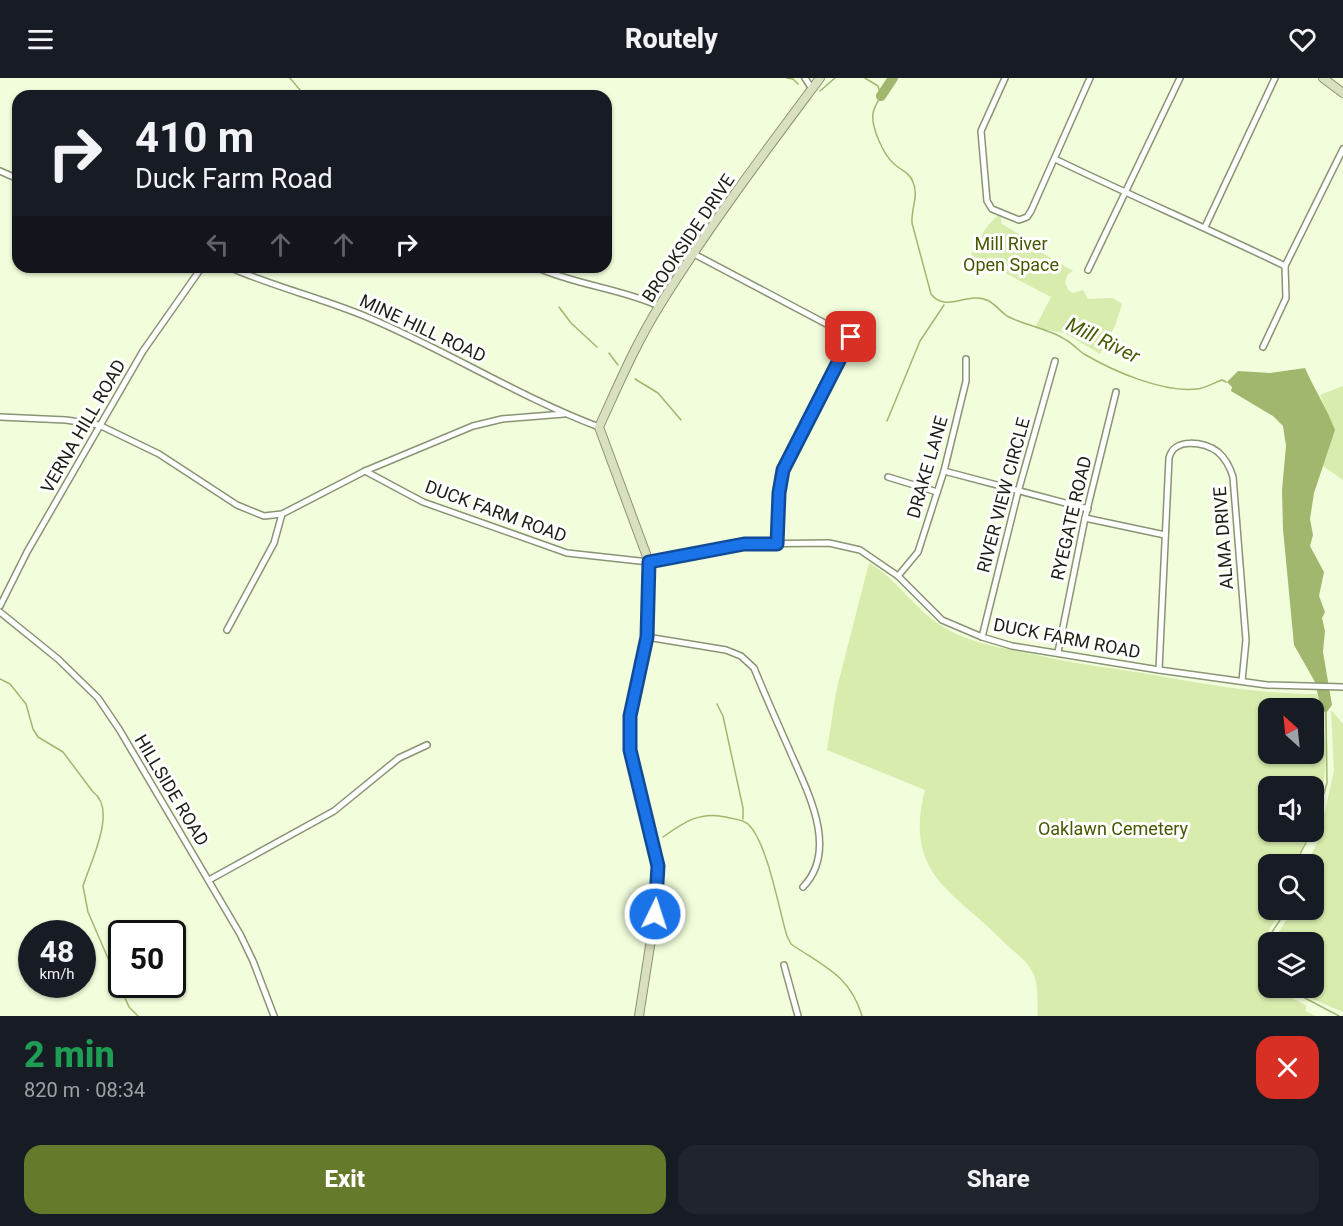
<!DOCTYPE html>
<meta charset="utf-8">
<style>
:root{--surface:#171b24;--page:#20242c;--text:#f1f3f6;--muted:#9ea1a6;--accent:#667a2b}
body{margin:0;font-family:Roboto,sans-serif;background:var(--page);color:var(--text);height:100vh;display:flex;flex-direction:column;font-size:22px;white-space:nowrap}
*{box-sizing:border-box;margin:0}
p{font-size:20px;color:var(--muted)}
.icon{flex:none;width:33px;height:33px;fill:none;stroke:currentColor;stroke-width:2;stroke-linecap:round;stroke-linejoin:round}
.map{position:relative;height:938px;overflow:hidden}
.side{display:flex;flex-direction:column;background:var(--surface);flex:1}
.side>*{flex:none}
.banner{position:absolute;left:12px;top:12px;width:600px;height:183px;border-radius:18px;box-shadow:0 2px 4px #0004;background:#171b24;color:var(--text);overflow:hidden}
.needle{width:39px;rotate:333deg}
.buttons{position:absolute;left:1258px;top:620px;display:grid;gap:12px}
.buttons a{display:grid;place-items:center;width:66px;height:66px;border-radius:12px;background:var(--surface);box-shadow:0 2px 4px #0004;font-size:30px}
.speed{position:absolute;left:18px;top:842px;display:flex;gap:12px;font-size:30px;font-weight:700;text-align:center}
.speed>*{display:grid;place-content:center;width:78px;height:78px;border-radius:50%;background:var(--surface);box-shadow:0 2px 4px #0004;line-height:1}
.speed small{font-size:15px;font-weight:400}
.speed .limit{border:3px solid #111;border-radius:9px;background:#fff;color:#111}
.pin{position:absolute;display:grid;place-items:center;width:51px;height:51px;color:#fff;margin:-26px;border-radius:12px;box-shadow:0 3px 9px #0006}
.me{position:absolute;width:66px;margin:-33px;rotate:4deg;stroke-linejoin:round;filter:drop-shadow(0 0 4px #0008)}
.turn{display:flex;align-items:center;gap:21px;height:126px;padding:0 24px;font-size:27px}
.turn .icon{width:78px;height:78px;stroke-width:2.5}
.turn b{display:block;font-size:42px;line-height:51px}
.lanes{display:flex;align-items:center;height:57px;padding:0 24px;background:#0003;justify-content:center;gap:30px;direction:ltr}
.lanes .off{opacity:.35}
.round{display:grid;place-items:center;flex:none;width:63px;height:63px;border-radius:18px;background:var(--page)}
.headline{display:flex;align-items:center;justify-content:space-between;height:102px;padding:0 24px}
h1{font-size:36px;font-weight:800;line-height:45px;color:#1e9e55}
.primary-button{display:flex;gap:12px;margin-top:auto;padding:12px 24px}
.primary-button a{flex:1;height:69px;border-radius:18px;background:var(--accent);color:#fff;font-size:24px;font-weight:800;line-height:69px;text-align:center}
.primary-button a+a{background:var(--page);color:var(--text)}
header{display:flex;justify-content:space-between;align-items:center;height:78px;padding:0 24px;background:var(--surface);font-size:27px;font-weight:800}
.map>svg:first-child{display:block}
.green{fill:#d8ecad;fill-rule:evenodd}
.water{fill:#a1b76e}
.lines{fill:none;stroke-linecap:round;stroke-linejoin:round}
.stream{stroke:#a1b76e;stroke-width:1.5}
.river{stroke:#a1b76e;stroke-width:10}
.minor-casing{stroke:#899475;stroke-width:8}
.secondary-casing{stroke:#899475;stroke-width:10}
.minor{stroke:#fff;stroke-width:5}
.secondary{stroke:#d8e0bf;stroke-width:8}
.route-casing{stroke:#114b97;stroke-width:15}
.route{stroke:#1a73e8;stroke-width:10}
.labels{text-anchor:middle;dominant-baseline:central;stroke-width:6;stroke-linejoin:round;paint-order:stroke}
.street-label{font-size:18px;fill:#1c1f13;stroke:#fff}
.park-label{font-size:18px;fill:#465902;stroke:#fff}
.water-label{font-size:20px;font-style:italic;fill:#495c07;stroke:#fff}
</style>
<header><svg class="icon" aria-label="menu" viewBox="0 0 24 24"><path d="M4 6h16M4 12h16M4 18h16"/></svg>Routely<svg class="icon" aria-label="heart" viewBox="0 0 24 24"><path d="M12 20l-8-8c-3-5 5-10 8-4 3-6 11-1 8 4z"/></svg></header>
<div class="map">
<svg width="1343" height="938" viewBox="0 0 1343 938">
<rect width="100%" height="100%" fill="#f1fddb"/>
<g class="green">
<path d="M1000 136 1002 146 1022 158 1039 173 1073 193 1068 196 1065 204 1068 212 1073 215 1083 212 1088 221 1113 220 1122 226 1115 248 1100 276 1065 255 1035 250 1051 219 971 177C979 161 986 146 1000 136Z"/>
<polygon points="1343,308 1343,402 1323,388 1335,352 1320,317"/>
<path d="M869 485C899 502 914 532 945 550 978 569 1014 571 1050 580 1084 587 1119 591 1154 597 1208 607 1262 616 1317 616 1328 654 1330 704 1314 740V708H1269V753H1308L1297 786H1269V831H1282C1275 846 1255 865 1259 883 1261 893 1269 898 1269 909H1278L1293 921 1306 927V933L1315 938H1038C1037 925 1039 904 1032 893 1026 882 1015 875 1006 866 955 813 903 798 925 712L827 672 836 614ZM1269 630H1314V675H1269Z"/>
<polygon points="1331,632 1343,646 1343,934 1285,909 1314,909 1314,864 1272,864 1294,831 1314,831 1314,786 1307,786 1318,763 1334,693"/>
</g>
<path class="water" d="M1305 290C1314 311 1327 330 1335 352L1314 415 1310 441 1313 457 1310 468 1324 494 1319 518 1325 534 1322 540 1325 553 1323 574 1332 627 1326 635 1321 631 1315 604 1294 567 1283 451 1282 412 1286 368 1283 348 1273 338 1231 313 1232 309 1227 304 1238 293 1270 295Z"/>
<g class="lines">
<g class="stream">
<polyline points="290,0 305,18"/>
<polyline points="787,0 793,1 798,6"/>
<path d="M865 0 878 8 881 18C878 23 874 29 873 35 871 49 883 76 894 86 901 92 910 95 913 104 919 118 911 130 912 145L931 216C946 236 968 212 989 223 996 227 1001 234 1007 238 1025 248 1048 250 1066 262 1073 266 1078 272 1084 276 1113 293 1163 315 1197 311 1206 310 1213 305 1222 302L1226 304"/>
<polyline points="820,13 835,0"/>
<polyline points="559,229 571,245 597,269"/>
<polyline points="609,275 618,287"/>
<polyline points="635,301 658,315 681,342"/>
<polyline points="887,343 920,263 944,227"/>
<path d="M0 601 10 606 26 626 33 651 38 659 63 674 93 714C118 731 90 785 83 808L88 834 129 929 138 938"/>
<polyline points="717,626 723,638 743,730 743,741"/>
<polyline points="1314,749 1327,705 1326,635"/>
<path d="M663 759C684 744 700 733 726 739 733 741 742 741 748 746 767 763 779 832 787 858L791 866C823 888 850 897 862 938"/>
<polyline points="1299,786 1301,774 1312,753"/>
<path d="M1269 897C1267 894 1262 889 1261 885 1257 871 1280 844 1287 831"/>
<polyline points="1284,909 1339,938"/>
</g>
<polyline class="river" points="881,18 893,0"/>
<defs>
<g id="minor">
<polyline points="805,0 812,11"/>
<polyline points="1005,0 981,53 987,123 992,131 1019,142 1027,139 1031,133 1090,0"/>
<path d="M1055 81C1131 118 1209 151 1285 188"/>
<polyline points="0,93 18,101"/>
<polyline points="1205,149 1275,0"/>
<polyline points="694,176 851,259 783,392 779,415 777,466"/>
<path d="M229 189C274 209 322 220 367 239 446 272 519 319 599 349"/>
<path d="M536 189C575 207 619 210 659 228"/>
<polyline points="1088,192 1180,0"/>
<polyline points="1263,269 1286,220 1285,188 1343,71"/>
<polyline points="0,339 66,342 99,347 159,376 237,427 264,438 282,436 365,393 473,348 502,341 564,336"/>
<polyline points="365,393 423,424 567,475 649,484 744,466 829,465 860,472 898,498 942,542 982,559 1012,568 1159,592 1267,607 1343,609"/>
<polyline points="944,393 1088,431"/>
<polyline points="888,399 937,414"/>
<polyline points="1085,440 1165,457"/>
<polyline points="898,498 918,474 944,393 966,303 966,281"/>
<polyline points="0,528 27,474 143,273 202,189"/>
<polyline points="0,534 58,581 98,620 119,651 240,856 253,883 274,938"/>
<polyline points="227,552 274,465 282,436"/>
<path d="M647 559 726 572 741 578 754 590C765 617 777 644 789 671 806 711 840 771 803 809"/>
<polyline points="982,559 1018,414 1055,283"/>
<polyline points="1058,574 1085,440 1116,314"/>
<path d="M1159 592 1169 380C1174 359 1204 364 1218 374 1226 381 1230 389 1233 399L1246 562 1242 603"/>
<polyline points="209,802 334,733 399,680 427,667"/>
<polyline points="784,887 798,938"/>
</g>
<g id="secondary">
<polyline points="1323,0 1343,15"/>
<path d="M639 938 655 836 658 788 630 672V638L647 559 649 484 599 349C618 308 636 265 660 227 709 148 765 74 820 0"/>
</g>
</defs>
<use href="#minor" class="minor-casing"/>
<use href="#secondary" class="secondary-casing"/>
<use href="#minor" class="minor"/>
<use href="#secondary" class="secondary"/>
</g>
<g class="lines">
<defs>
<polyline id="route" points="655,836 658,788 630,672 630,638 647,559 649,484 744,466 777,466 779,415 783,392 851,259"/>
</defs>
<use href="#route" class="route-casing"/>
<use href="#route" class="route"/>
</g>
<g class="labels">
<g class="street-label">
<text transform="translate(688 160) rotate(-56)">BROOKSIDE DRIVE</text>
<text transform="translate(423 250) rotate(25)">MINE HILL ROAD</text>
<text transform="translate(83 348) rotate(-60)">VERNA HILL ROAD</text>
<text transform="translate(927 389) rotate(-74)">DRAKE LANE</text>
<text transform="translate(1003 417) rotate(-75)">RIVER VIEW CIRCLE</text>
<text transform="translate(496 433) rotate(20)">DUCK FARM ROAD</text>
<text transform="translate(1071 440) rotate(-77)">RYEGATE ROAD</text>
<text transform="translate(1223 460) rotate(-94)">ALMA DRIVE</text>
<text transform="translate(1067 560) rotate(11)">DUCK FARM ROAD</text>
<text transform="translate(172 712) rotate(59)">HILLSIDE ROAD</text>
</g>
<g class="park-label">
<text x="1011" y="165">Mill River<tspan x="1011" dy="21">Open Space</tspan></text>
<text x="1113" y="750">Oaklawn Cemetery</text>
</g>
<g class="water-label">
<text transform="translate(1103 262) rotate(26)">Mill River</text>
</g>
</g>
</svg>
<div class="buttons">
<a><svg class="needle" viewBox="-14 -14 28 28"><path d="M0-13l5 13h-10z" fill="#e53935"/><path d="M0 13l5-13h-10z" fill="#9ea1a6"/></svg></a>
<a><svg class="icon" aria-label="sound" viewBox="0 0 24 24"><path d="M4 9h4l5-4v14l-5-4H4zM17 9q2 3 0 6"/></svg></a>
<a><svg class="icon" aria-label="search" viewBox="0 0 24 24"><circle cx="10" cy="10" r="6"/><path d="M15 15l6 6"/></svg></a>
<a><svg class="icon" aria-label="layers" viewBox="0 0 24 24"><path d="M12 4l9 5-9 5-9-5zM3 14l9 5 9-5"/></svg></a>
</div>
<div class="speed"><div>48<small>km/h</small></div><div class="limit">50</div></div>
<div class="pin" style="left:851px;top:259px;background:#d93025"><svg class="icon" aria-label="arrive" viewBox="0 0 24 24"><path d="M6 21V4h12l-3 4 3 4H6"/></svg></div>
<svg class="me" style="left:655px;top:836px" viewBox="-20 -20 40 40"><circle r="17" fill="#1a73e8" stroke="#fff" stroke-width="3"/><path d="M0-11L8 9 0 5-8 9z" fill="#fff"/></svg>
<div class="banner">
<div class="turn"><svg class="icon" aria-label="right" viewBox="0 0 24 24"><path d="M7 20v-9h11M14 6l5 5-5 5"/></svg><div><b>410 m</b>Duck Farm Road</div></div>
<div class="lanes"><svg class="icon off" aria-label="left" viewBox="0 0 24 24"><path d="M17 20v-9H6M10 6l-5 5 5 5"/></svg><svg class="icon off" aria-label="ahead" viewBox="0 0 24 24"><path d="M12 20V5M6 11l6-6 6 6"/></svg><svg class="icon off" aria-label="ahead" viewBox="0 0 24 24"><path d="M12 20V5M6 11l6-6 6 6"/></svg><svg class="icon" aria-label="right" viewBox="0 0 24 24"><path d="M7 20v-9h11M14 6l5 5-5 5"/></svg></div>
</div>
</div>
<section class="side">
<div class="headline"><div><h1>2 min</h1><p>820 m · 08:34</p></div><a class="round" style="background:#d93025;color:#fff"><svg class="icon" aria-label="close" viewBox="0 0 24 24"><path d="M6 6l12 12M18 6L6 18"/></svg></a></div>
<div class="primary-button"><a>Exit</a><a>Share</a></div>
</section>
